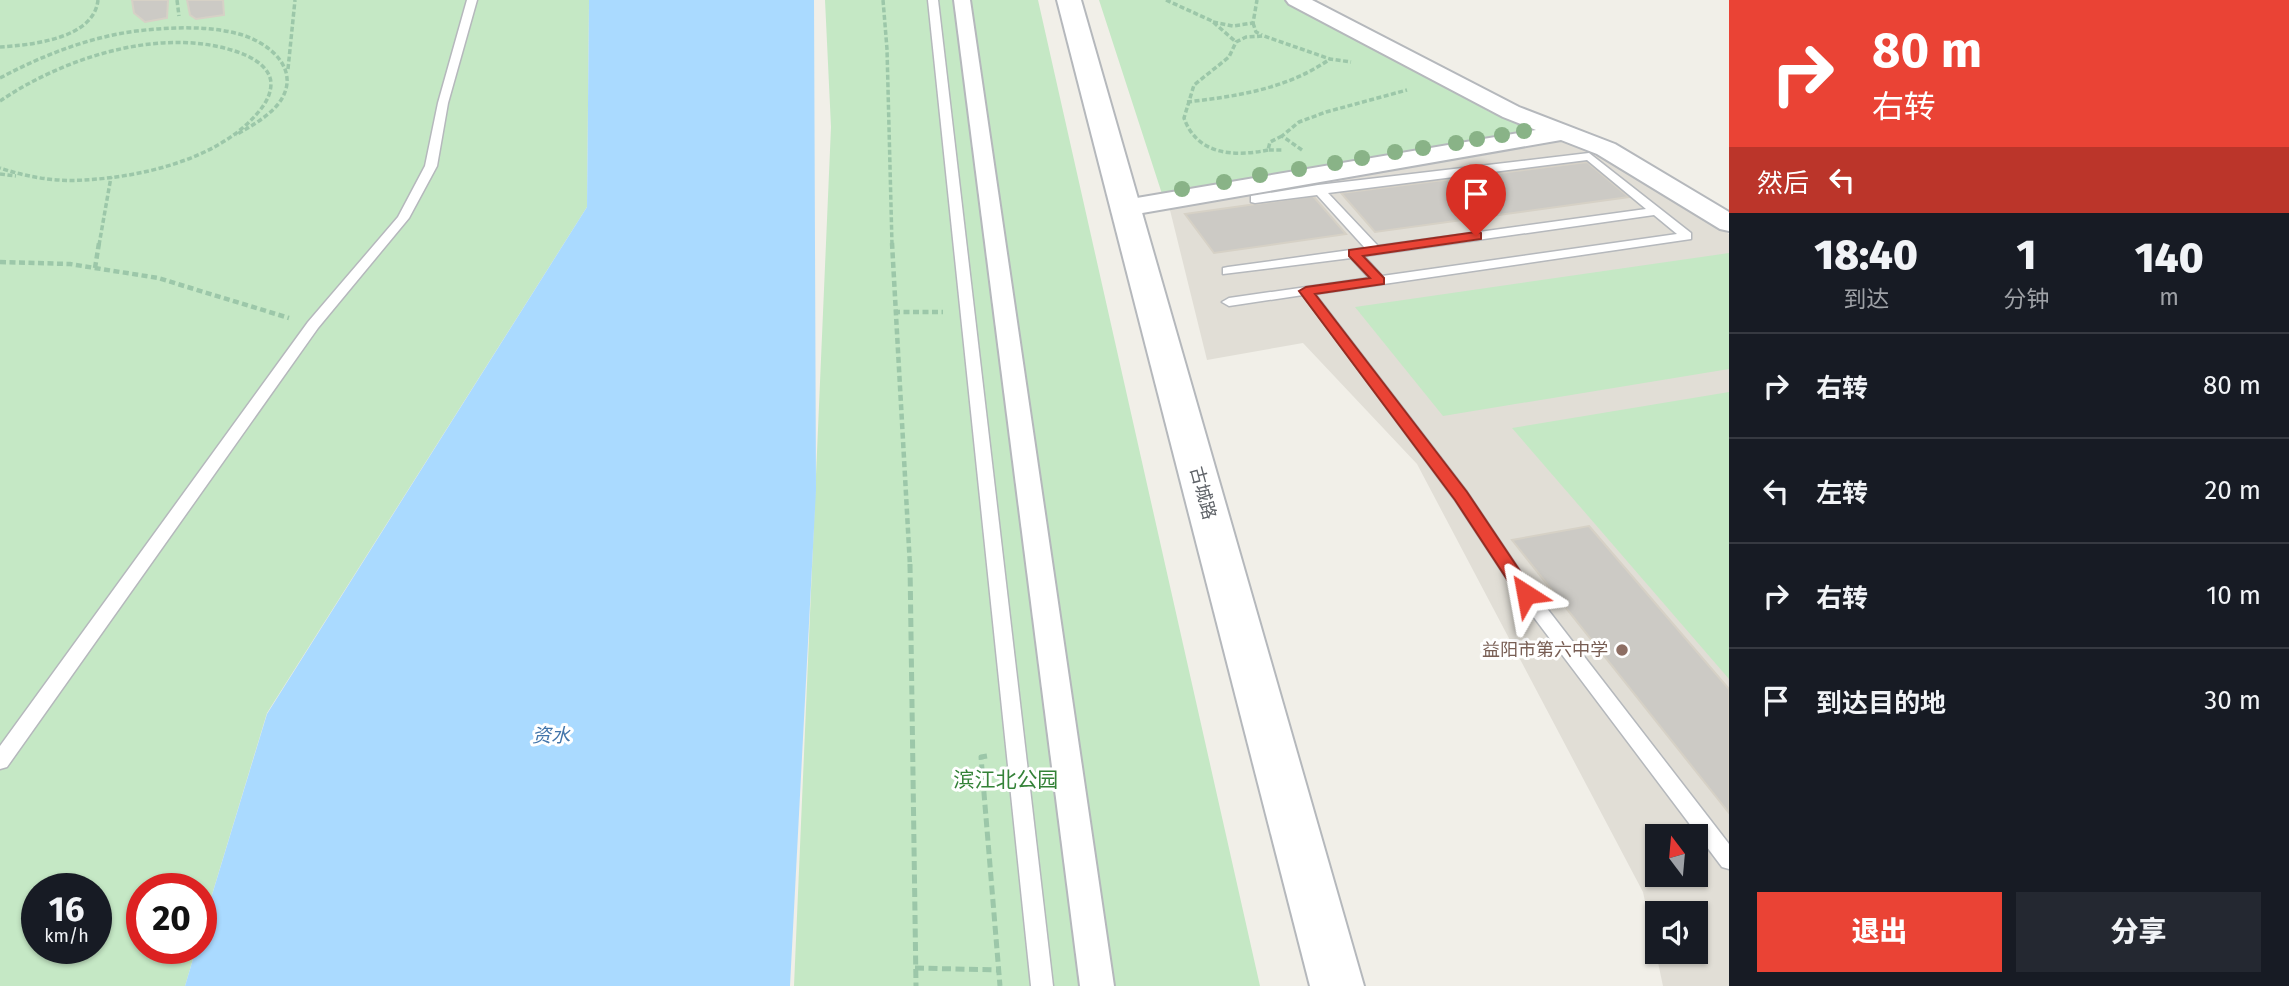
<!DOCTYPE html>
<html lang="zh">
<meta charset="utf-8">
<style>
:root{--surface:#171b24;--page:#242831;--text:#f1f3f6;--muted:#9ea1a6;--line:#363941;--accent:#ea4335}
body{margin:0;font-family:"Fira Sans","Noto Sans SC",sans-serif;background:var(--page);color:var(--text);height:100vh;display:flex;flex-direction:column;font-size:26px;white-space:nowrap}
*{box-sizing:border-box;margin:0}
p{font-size:23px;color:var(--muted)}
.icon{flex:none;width:38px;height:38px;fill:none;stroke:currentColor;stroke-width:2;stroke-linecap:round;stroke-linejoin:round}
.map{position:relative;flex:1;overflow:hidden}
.sheet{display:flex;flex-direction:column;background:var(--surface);width:560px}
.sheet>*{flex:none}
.banner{background:#ea4335;color:#fff;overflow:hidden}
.needle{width:46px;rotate:344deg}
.fabs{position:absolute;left:1645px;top:824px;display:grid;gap:14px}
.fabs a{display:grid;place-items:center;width:63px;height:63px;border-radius:0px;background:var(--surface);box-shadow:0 2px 5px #0004;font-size:35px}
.speed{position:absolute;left:21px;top:873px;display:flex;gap:14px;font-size:35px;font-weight:700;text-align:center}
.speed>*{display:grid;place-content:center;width:91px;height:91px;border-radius:50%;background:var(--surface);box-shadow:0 2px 5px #0004;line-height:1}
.speed small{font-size:18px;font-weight:400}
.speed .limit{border:10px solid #d22;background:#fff;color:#111}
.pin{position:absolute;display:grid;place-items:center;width:60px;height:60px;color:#fff;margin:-72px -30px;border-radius:50% 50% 50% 0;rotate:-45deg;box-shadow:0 0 7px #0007}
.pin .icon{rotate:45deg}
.me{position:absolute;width:77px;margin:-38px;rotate:326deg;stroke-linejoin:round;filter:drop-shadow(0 0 5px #0008)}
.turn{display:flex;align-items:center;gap:24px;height:147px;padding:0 28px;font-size:32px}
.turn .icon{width:91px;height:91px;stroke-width:2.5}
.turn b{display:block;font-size:49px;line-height:60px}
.then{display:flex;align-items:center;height:66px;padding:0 28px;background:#0003;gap:14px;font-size:26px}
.eta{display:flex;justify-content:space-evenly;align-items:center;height:119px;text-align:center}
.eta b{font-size:42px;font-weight:800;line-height:49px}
.button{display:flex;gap:14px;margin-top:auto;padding:14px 28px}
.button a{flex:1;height:80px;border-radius:0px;background:var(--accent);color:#fff;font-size:28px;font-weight:800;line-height:80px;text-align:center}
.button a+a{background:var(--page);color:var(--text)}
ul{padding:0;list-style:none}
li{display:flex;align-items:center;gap:21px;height:105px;padding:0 28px;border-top:2px solid var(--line)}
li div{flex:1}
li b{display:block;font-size:26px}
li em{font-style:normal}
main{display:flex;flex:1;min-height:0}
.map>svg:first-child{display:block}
.education{fill:#e1ded6;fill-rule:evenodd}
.green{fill:#c5e8c5;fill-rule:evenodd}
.water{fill:#aadaff}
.building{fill:#cccac5;stroke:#d6d1c6;stroke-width:2}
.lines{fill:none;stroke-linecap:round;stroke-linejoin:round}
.service-casing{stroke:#b5b8bc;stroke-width:3}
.pedestrian-casing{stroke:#b5b8bc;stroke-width:4}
.minor-casing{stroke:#b5b8bc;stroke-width:4}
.tertiary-casing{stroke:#b5b8bc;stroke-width:4}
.path-far2{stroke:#9cc7a9;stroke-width:3.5;stroke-dasharray:5 2.5;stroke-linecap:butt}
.path-far1{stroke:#9cc7a9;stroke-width:4.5;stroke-dasharray:6 3.5;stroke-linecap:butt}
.path{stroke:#9cc7a9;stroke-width:5;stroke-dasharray:9 4.5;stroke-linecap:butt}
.service{fill:#fff;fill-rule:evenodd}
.pedestrian{fill:#fff;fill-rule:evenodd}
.minor{fill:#fff;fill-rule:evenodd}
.tertiary{fill:#fff;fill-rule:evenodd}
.tree{fill:#89b387}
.route{fill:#ea4335;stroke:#982c22;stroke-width:2}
.education-dot{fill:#8d6e63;stroke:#fff;stroke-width:2.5}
.labels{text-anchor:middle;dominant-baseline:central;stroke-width:6;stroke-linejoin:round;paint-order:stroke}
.street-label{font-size:18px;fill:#5f6368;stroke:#fff}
.education-label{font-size:18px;fill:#785e54;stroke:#fff;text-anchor:end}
.water-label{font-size:19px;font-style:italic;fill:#4174aa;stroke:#fff}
.near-park-label{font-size:21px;fill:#348238;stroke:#fff}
</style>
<main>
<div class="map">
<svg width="1729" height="986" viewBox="0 0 1729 986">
<rect width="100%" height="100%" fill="#f1efe8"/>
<path class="education" d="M1549 139 1584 147 1729 234V986H1663L1643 892 1417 464 1303 343 1207 360 1169 206ZM1657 836H1696V875H1657ZM1657 914H1696V952H1657Z"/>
<g class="green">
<path d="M0 0H589L587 207 267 713 201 931V889H142V948L196 949 185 986H0ZM37 889H96V948H37Z"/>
<polygon points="825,0 1038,0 1260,986 794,986 831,127"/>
<polygon points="1099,0 1287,0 1334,23 1488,111 1540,132 1163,197"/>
<polygon points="1729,253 1729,369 1443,416 1355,307"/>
<polygon points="1729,392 1729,679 1512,428"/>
</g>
<polygon class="water" points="589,0 814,0 816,490 790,986 185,986 196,949 201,948 201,931 267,714 587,207"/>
<g class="building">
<polygon points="132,0 168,0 167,18 145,22 134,13"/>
<polygon points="187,0 223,0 224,15 196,19 190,15"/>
<polygon points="1587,162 1629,197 1375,232 1341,193"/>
<polygon points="1313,196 1346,234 1214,253 1185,214"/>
<polygon points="1589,526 1729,689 1729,813 1512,540"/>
</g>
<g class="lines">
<defs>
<g id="service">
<polygon points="467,0 477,0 448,103 437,166 409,218 318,328 7,767 0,769 0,746 308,322 398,217 425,166 438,103"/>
<polygon points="928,0 938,0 1053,986 1031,986"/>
<path d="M1589 153 1691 233V239L1315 294 1467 492 1532 589 1729 844V869L1722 867 1520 599 1455 500 1303 295 1229 306 1222 302 1229 298 1369 278 1351 258 1223 274V268L1228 267 1365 248 1317 195 1255 203 1251 202V196L1318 185ZM1587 160 1646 209 1378 246 1328 193ZM1654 215 1677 234 1382 276 1364 256Z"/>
</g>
<polygon id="pedestrian" points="954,0 970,0 1114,986 1080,986"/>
<polygon id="minor" points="1286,0 1312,0 1519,107 1615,144 1729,212 1729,231 1720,229 1597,154 1561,140 1125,216 1116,213 1112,208 1116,203 1125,200 1536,130 1503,117 1289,4"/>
<polygon id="tertiary" points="1057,0 1081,0 1364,986 1310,986"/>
</defs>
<use href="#service" class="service-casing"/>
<use href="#pedestrian" class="pedestrian-casing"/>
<use href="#minor" class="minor-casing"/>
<use href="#tertiary" class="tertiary-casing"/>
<g class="path-far2">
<polyline points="177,0 179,16"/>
<polyline points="883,0 887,49 892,245"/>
<polyline points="1166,0 1212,21 1236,42"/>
<polyline points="1213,22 1233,26 1253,23 1257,0"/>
<polyline points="1253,23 1256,32 1262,35"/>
<path d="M0 47C31 45 94 39 98 0"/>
<polyline points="288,69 295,0"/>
<path d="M0 78C49 52 102 32 158 29 185 27 213 27 239 34 269 42 303 70 279 103 268 117 251 126 236 135"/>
<path d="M0 101C65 57 166 24 243 54 255 59 270 68 271 83 271 97 263 107 255 116 215 160 141 177 84 180 55 182 27 177 0 168"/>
<path d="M1187 102C1238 96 1287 89 1330 59"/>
<polyline points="1282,136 1270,142 1268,150 1283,150"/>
<path d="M1268 150C1234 157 1197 155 1184 118L1194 85 1229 57 1236 42 1246 37 1264 36 1330 59 1351 62"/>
<polyline points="1302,150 1282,136 1299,122 1326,112 1407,90"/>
<polyline points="0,174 16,176"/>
<polyline points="99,245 111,177"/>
</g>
<g class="path-far1">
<polyline points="892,243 910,566"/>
<polyline points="0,262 70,264 158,278 289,318"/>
<polyline points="95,268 99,243"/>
<polyline points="894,312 943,312"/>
</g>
<g class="path">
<polyline points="910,564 916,986"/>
<polyline points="987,756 981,757 1000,986"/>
<polyline points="915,968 999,970"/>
</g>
<use href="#service" class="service"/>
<use href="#pedestrian" class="pedestrian"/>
<use href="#minor" class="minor"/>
<use href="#tertiary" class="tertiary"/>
</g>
<g class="tree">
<circle cx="1524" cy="131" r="8"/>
<circle cx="1502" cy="135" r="8"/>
<circle cx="1477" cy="139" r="8"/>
<circle cx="1456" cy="143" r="8"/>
<circle cx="1423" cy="148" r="8"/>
<circle cx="1395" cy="152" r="8"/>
<circle cx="1362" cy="158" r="8"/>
<circle cx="1335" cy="163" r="8"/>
<circle cx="1299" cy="169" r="8"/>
<circle cx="1260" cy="175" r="8"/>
<circle cx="1224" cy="182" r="8"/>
<circle cx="1182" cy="189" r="8"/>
</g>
<polygon class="route" points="1476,232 1481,233 1481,239 1363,256 1384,278 1384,284 1315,294 1467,492 1532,589 1535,594 1532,599 1520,599 1455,500 1299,291 1306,287 1370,278 1349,256 1349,250"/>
<circle class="education-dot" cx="1622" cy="650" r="7"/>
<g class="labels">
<g class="street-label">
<text transform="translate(1203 493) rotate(75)">古城路</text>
</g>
<g class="education-label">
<text x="1608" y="650">益阳市第六中学</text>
</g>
<g class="water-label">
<text x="551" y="735">资水</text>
</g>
<g class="near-park-label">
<text x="1006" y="780">滨江北公园</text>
</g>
</g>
</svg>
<div class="fabs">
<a><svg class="needle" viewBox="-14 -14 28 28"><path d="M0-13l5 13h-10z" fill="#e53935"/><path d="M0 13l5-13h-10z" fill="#9ea1a6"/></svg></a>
<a><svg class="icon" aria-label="sound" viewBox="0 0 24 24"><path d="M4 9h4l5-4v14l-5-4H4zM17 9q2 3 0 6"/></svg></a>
</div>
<div class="speed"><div>16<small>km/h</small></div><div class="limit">20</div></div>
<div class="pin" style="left:1476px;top:236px;background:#d93025"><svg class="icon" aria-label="arrive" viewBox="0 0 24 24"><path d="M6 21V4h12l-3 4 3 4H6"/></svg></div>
<svg class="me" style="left:1526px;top:594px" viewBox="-20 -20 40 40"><path d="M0-17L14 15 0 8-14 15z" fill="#ea4335" stroke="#fff" stroke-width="4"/></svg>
</div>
<section class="sheet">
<div class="banner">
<div class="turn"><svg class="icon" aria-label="right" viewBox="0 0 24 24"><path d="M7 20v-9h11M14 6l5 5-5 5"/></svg><div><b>80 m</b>右转</div></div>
<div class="then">然后<svg class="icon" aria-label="left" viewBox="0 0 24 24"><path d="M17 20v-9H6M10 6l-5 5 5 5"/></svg></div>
</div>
<div class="eta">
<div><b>18:40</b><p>到达</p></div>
<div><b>1</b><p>分钟</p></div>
<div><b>140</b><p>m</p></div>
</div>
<ul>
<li><svg class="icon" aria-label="right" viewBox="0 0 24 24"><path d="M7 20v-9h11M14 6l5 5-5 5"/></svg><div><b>右转</b></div><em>80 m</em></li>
<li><svg class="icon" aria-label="left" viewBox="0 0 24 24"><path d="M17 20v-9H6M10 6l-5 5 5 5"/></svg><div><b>左转</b></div><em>20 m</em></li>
<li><svg class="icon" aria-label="right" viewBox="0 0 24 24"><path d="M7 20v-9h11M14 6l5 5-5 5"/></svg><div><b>右转</b></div><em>10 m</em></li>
<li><svg class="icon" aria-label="arrive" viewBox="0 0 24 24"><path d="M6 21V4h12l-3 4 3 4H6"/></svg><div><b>到达目的地</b></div><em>30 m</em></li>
</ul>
<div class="button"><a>退出</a><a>分享</a></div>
</section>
</main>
